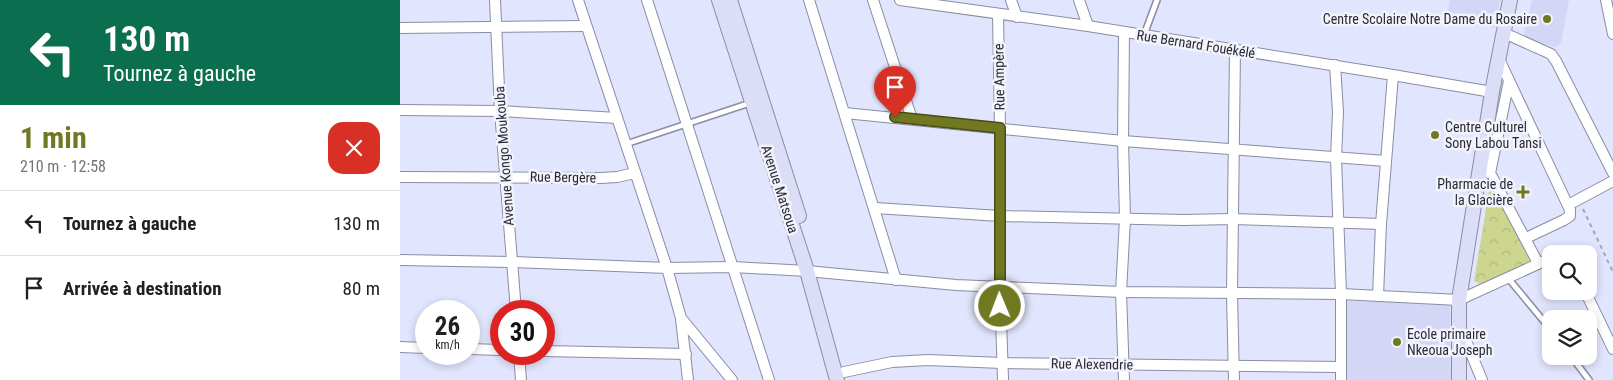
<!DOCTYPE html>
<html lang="fr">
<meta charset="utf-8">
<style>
:root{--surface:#fff;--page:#f2f2f2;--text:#202124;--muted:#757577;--line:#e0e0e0;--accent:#707822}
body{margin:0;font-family:"Roboto Condensed",sans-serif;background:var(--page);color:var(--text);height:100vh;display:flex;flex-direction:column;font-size:19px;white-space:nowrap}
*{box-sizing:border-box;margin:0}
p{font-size:16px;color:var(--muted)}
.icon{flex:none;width:28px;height:28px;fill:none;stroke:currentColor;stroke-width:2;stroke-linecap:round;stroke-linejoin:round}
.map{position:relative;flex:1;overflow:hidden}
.sheet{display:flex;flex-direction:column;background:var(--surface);width:400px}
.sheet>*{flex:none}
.banner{background:#0b6e4f;color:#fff;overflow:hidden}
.tools{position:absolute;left:1142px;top:245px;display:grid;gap:10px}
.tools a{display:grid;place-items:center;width:55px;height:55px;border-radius:10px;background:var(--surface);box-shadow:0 2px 8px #0003;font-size:25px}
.speed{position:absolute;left:15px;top:300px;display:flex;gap:10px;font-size:25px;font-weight:700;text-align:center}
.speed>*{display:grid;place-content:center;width:65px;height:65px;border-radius:50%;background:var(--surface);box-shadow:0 2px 8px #0003;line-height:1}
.speed small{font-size:12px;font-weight:400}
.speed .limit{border:8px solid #d22;background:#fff;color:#111}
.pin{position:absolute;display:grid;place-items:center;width:42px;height:42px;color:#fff;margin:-51px -21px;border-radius:50% 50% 50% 0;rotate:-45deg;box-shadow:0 0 5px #0007}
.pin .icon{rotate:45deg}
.me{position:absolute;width:55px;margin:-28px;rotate:359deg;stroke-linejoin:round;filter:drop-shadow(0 0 4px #0008)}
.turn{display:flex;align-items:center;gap:18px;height:105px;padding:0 20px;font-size:22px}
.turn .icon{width:65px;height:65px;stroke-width:2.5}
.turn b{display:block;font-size:35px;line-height:42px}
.round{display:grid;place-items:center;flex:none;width:52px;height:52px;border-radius:15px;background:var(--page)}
.summary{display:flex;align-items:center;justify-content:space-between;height:85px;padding:0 20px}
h1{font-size:30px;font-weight:700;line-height:38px;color:var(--accent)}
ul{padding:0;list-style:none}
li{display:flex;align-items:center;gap:15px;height:65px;padding:0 20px;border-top:1px solid var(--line)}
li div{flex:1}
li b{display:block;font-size:19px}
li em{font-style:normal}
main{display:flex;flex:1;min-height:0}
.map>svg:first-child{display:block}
.built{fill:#d3d7f5}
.park{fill:url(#park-crowns)}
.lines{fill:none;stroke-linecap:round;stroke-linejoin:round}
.lane-casing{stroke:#8a8da3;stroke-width:8}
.street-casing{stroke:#8a8da3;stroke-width:12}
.secondary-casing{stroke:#8a8da3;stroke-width:16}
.path{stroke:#a3a6b9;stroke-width:2;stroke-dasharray:4 4;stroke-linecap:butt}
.lane{stroke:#fff;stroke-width:5}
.street{stroke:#fff;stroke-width:10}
.secondary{stroke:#dcdef7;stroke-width:14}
.route-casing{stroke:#494e16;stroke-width:12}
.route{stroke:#707822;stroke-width:9}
.poi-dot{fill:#707822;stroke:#f2f3fd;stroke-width:2}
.labels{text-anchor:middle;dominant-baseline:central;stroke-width:5;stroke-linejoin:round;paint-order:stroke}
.poi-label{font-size:14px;fill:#292a33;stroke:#f2f3fd;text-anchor:end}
.street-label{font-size:14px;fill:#292a33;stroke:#f2f3fd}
</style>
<main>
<section class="sheet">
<div class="banner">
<div class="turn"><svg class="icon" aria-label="left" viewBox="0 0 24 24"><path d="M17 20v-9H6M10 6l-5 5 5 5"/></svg><div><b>130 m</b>Tournez à gauche</div></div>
</div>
<div class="summary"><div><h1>1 min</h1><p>210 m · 12:58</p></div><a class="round" style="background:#d93025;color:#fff"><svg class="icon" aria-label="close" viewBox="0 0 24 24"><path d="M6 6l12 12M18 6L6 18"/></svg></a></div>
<ul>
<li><svg class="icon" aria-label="left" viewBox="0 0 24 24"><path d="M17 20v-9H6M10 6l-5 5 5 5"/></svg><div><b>Tournez à gauche</b></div><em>130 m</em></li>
<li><svg class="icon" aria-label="arrive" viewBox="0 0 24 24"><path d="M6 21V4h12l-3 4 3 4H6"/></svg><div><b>Arrivée à destination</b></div><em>80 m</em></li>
</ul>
</section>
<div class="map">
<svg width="1213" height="380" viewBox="0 0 1213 380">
<defs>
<pattern id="park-crowns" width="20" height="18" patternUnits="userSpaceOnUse" patternTransform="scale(1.25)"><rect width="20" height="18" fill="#cdd68f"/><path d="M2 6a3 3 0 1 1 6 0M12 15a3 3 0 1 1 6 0" fill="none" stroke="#b0b87c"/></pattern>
</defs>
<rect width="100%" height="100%" fill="#e1e5fd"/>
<g class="built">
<polygon points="1050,0 1100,0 1095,28 1047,19"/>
<polygon points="1132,0 1169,0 1161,43 1156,47 1123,38"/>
<polygon points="944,301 1050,304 1051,380 946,380"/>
</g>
<polygon class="park" points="1089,191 1096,193 1131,263 1080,284 1074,281"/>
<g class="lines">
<defs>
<g id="lane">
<polyline points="744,35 757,0"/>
<polyline points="226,144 350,103"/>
<polyline points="1108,278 1151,330"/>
<polyline points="1171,356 1189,380"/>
</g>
<g id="street">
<polyline points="95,0 100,111 116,311"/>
<polyline points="178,0 267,268 281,318 332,380"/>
<polyline points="247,0 369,380"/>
<polyline points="409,0 496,280"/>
<polyline points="473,0 512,119"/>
<polyline points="500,0 688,26 993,75 1092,92"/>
<polyline points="611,0 617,17"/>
<polyline points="679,0 688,26"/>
<polyline points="1206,0 1213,34"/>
<polyline points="598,14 600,129 600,287 603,380"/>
<polyline points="0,28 186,26"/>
<polyline points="1104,33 1151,54 1156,61 1213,173"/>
<polyline points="1099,59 1170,210 1170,216 1164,220 1126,238"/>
<polyline points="935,65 938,112 936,158 941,294 941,380"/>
<polyline points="1109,81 1090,173 1138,263"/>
<polyline points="0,110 100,111 217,118"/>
<polyline points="445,113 723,141 986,161"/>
<polyline points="0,177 201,178 217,177 235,173"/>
<polyline points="1168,205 1213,181"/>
<polyline points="475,208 600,216 784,220 833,219 981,224"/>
<polyline points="0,260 113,262 267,268 333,267 407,271 556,285 721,292 941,294 1059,300 1151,258"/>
<polyline points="1185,291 1213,349"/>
<polyline points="978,296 981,224 993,75"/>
<polyline points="281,319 288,380"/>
<polyline points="1061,329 1082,380"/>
<polyline points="0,347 26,348"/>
<polyline points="69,349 101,350"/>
<polyline points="144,351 286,354"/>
<polyline points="119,354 121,380"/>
<polyline points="444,372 492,362 528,360 602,363 941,367"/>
<polyline points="724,380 721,292 725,219 723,141 724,32"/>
<polyline points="834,380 832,294 835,50"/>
</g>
<g id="secondary">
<polyline points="319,0 407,271 437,380"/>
<polyline points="330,0 399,216"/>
<polyline points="1059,380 1059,300 1092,92 1110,0"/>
</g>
</defs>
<use href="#lane" class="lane-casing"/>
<use href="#street" class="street-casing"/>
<use href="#secondary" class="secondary-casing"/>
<polyline class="path" points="1183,209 1213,272"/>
<use href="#lane" class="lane"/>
<use href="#street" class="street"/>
<use href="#secondary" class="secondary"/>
</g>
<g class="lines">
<defs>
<polyline id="route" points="495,117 600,128 600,306"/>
</defs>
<use href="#route" class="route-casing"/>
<use href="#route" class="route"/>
</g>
<g class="poi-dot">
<circle cx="1147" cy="19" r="5"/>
<circle cx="1035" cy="135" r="5"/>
<path d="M1120.5 184.5h5v5h5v5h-5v5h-5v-5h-5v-5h5z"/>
<circle cx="997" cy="342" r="5"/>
</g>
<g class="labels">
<g class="poi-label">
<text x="1137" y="19">Centre Scolaire Notre Dame du Rosaire</text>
<text x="1045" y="127" text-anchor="start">Centre Culturel<tspan x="1045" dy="16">Sony Labou Tansi</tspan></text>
<text x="1113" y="184">Pharmacie de<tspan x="1113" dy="16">la Glacière</tspan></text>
<text x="1007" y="334" text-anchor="start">Ecole primaire<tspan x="1007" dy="16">Nkeoua Joseph</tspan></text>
</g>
<g class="street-label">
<text transform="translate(796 44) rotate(9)">Rue Bernard Fouékélé</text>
<text transform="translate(599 77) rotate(-91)">Rue Ampère</text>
<text transform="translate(104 156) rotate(-94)">Avenue Kongo Moukouba</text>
<text transform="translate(163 177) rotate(1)">Rue Bergère</text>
<text transform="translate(380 189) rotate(72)">Avenue Matsoua</text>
<text transform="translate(692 364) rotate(1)">Rue Alexendrie</text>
</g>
</g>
</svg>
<div class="tools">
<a><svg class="icon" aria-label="search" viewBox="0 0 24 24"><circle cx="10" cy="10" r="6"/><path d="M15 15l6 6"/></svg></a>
<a><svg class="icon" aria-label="layers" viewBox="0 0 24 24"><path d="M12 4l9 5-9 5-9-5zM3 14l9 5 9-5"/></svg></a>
</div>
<div class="speed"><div>26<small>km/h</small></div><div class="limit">30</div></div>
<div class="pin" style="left:495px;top:117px;background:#d93025"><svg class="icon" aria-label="arrive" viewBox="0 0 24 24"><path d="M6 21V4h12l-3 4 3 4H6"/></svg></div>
<svg class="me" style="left:600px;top:306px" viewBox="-20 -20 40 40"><circle r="17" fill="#707822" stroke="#fff" stroke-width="3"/><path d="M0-11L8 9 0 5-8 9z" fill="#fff"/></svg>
</div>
</main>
